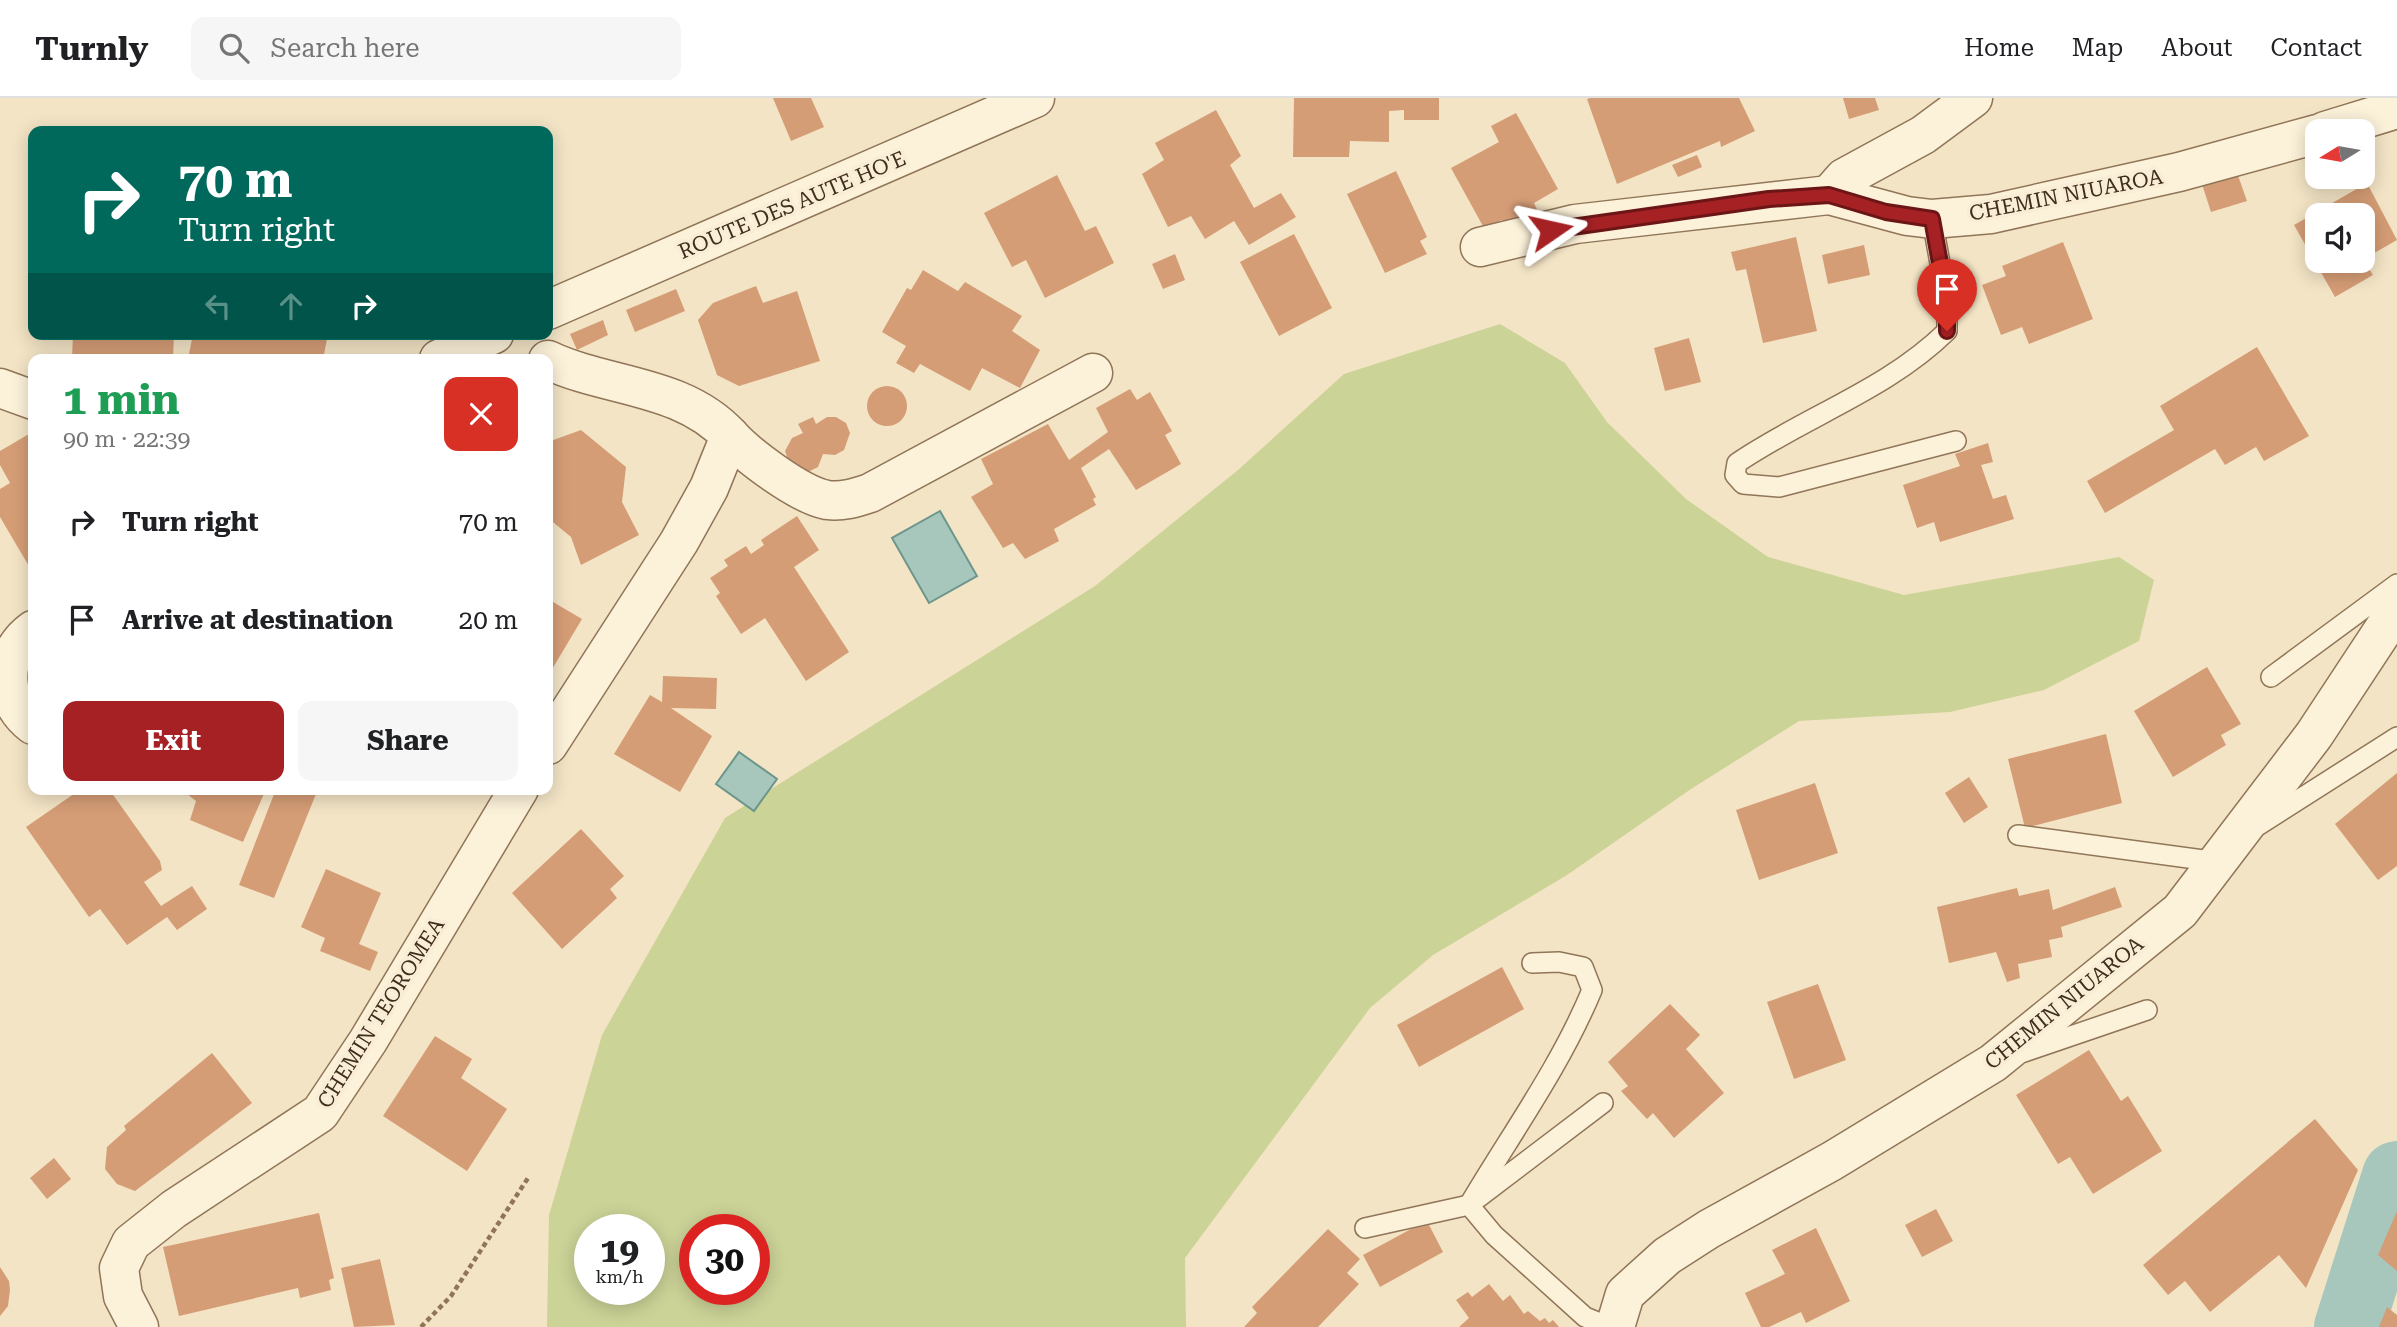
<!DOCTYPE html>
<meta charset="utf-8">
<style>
:root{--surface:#fff;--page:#f6f6f6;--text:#202124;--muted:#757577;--line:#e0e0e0;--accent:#a62124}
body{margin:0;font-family:"Roboto Serif",serif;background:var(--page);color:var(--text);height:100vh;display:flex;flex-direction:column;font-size:26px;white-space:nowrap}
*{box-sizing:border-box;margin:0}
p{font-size:23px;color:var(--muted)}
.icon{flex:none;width:38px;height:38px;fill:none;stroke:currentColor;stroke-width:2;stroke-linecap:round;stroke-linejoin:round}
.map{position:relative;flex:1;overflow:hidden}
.details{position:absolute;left:28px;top:256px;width:525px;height:441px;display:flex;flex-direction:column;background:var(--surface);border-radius:14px;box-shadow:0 4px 18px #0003}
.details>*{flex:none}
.guide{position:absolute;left:28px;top:28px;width:525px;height:214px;border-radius:14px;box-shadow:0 4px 18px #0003;background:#00695c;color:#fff;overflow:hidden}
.needle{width:46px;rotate:259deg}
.buttons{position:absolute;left:2305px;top:21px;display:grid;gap:14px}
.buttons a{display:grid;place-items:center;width:70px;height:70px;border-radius:14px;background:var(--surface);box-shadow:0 4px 18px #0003;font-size:35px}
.speed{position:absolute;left:574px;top:1116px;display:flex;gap:14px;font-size:35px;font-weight:700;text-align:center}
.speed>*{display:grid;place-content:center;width:91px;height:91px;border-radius:50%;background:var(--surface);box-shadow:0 4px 18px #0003;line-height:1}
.speed small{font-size:18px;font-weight:400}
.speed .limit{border:10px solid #d22;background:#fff;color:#111}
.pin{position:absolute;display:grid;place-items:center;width:60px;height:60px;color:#fff;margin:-72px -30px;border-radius:50% 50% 50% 0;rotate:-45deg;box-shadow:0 0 7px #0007}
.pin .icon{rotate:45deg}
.me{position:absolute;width:77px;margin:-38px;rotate:79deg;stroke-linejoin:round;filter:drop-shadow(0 0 5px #0008)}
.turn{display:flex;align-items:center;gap:24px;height:147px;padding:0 35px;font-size:32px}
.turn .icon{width:91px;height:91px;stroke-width:2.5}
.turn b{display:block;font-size:49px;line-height:60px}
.lanes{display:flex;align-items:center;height:66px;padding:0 35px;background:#0003;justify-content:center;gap:35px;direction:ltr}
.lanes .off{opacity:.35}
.round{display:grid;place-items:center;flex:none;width:74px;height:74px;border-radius:14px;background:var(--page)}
.summary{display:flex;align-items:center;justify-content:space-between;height:119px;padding:0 35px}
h1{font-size:42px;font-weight:700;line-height:52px;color:#1e9e55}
.primary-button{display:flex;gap:14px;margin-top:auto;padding:14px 35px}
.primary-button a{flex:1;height:80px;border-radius:14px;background:var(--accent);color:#fff;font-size:28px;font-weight:700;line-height:80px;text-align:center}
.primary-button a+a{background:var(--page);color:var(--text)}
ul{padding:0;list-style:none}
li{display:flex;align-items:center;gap:21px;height:98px;padding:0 35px}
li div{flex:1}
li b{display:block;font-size:26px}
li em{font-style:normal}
header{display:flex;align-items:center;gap:42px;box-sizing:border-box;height:98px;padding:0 35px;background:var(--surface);border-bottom:2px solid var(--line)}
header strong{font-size:33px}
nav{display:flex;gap:38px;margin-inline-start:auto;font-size:24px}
.search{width:490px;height:63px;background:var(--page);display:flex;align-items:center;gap:18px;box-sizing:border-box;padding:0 24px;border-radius:14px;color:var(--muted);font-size:26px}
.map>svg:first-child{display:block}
.green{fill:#ccd397;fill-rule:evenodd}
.water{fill:#a7c6bc;stroke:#6c958b;stroke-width:2}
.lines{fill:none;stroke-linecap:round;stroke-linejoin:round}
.river{stroke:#a7c6bc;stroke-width:70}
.building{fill:#d59d76}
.lane-casing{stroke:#907558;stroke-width:22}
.street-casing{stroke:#907558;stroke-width:41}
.path{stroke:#907558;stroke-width:4.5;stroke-dasharray:5 3.5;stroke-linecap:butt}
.lane{stroke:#fcf1d9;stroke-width:19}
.street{stroke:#fcf1d9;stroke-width:38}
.route-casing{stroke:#6c1517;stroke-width:18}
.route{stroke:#a62124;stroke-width:12}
.labels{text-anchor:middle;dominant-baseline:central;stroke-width:7;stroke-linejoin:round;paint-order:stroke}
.street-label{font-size:21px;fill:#3f2d1e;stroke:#f9eed5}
</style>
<header>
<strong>Turnly</strong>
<div class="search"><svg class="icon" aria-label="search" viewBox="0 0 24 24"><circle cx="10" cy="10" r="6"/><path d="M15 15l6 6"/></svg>Search here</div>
<nav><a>Home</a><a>Map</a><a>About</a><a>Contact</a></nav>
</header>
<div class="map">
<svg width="2397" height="1229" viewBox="0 0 2397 1229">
<rect width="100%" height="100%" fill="#f3e4c5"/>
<path class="green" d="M1500 226 1565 265 1607 324 1686 401 1768 459 1904 497 2119 459 2154 482 2139 543 2044 592 1950 614 1799 623 1691 691 1567 777 1433 857 1370 910 1185 1160 1186 1229H547L549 1117 602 937 725 720 1095 488 1238 372 1344 276ZM590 1132H649V1192H590ZM695 1132H754V1192H695Z"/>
<g class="water">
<polygon points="940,413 977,478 929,505 892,440"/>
<polygon points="739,654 777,681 754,713 716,686"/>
</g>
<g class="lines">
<polyline class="river" points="2349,1229 2397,1078"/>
</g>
<g class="building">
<polygon points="773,0 811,0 824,29 791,43"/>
<polygon points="1294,0 1439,0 1439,22 1404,22 1404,12 1389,13 1389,44 1350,43 1349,59 1293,59"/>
<polygon points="1590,0 1739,0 1755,33 1721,49 1720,43 1617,86 1587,1"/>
<polygon points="1843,0 1875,0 1879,12 1849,21"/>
<polygon points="1216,12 1241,58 1230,67 1254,110 1281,95 1296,119 1249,147 1234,123 1205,141 1191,118 1168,129 1142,76 1164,62 1155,45"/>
<polygon points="1516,15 1558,91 1534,105 1538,114 1507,131 1502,122 1484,130 1451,70 1499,44 1491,28"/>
<polygon points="1697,57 1702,69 1678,79 1672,67"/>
<polygon points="2235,69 2247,103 2211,114 2200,80"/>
<polygon points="1396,73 1427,139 1420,143 1427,156 1385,175 1347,96"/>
<polygon points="1057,77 1085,133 1096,128 1114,165 1045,200 1026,162 1012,169 984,115"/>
<polygon points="2367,85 2397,142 2362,162 2362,117 2317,117 2317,163 2364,163 2373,177 2335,199 2294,127"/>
<polygon points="1294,136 1332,210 1279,238 1240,164"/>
<polygon points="1796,139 1817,233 1763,245 1746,171 1736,173 1731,154"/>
<polygon points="2063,144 2093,221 2029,246 2022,229 2001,237 1982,187 2006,178 2002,168"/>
<polygon points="1864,147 1870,177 1828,186 1822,157"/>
<polygon points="1175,156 1185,182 1163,191 1152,166"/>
<polygon points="923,172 958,193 965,184 1022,218 1012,233 1040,252 1020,290 982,270 970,293 920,266 914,275 896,265 906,248 882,234 907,190 911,192"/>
<polygon points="756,188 763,205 797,193 820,263 739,288 717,277 698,222 713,205"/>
<polygon points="676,191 685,213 635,234 626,212"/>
<polygon points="603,222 608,237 577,252 570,236"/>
<polygon points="73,236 174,236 173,261 72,260"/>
<polygon points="193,236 328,236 323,261 188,261"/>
<polygon points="1689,240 1701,284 1665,293 1654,250"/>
<polygon points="2257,249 2309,338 2264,363 2256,349 2225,367 2215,351 2105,415 2087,383 2174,332 2160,308"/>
<circle cx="887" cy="308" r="20"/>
<polygon points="1130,291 1137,302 1150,294 1172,333 1165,337 1181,366 1136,392 1109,351 1081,370 1096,399 1093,401 1096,407 1054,431 1059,443 1025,461 1013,445 1003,450 971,399 993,386 981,361 1048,326 1069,362 1108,334 1096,310"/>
<polygon points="813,319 816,326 827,319 836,319 846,325 850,335 844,352 835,357 823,356 818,369 808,374 790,367 785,353 792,340 803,335 798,326"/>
<polygon points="581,332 626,369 622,404 639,437 581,467 571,439 548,420 548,344"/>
<polygon points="29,336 33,343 33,475 0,419 0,391 10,385 0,367 0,353"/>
<polygon points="1988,345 1993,364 1981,367 1993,401 2006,397 2014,421 1940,444 1934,424 1917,430 1903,387 1960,368 1955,356"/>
<polygon points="797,418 819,452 794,469 849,554 806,583 765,520 741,536 716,498 720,495 710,480 728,468 724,462 746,448 751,456 764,447 761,442"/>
<polygon points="548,501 582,521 548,578"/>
<polygon points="2207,569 2241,626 2221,637 2226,647 2173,679 2134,613"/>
<polygon points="663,578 717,580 716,611 671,610 712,638 680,694 614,656 650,597 662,604"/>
<polygon points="2106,636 2122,705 2025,730 2008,661"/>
<polygon points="2397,675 2397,768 2378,782 2335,726"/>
<polygon points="1969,679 1988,709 1964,725 1945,695"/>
<polygon points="1815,685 1838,755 1759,782 1736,712"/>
<polygon points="81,691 92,694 109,691 160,763 162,772 144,784 161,808 192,788 207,811 177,832 167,819 127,847 100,811 89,819 26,729"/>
<polygon points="189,691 266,691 243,744 190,722 196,703 187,696"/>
<polygon points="276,691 318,691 274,800 239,787"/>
<polygon points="581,731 624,778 610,791 617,800 562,851 512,795"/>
<polygon points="326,771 381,795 359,846 378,854 370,873 320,853 325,840 301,829"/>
<polygon points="2115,789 2122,809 2061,829 2063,839 2049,842 2052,859 2018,866 2020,880 2007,884 1996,854 1949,865 1937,809 2017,790 2019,798 2049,791 2053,812"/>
<polygon points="1502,869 1524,911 1419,969 1397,927"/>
<polygon points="1818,886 1846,962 1794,981 1767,904"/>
<polygon points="1670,906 1700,937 1686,951 1724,995 1674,1040 1653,1015 1647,1021 1621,993 1628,988 1608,964"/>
<polygon points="435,938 472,961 461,980 507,1011 467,1073 383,1018"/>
<polygon points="2089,952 2121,1003 2128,998 2162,1053 2093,1096 2070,1059 2058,1066 2016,997"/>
<polygon points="212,955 252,1005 135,1093 117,1086 105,1071 107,1049 126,1032 124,1028"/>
<polygon points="2315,1021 2358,1072 2306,1190 2279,1157 2210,1214 2185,1183 2168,1197 2143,1167"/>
<polygon points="54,1060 71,1081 47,1101 30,1080"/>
<polygon points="1936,1111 1953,1143 1922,1159 1905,1127"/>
<polygon points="2397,1113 2397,1173 2378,1157"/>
<polygon points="319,1115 334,1180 329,1182 331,1192 300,1200 298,1190 179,1218 163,1149"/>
<polygon points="1429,1127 1443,1154 1380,1189 1363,1157 1411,1131"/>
<polygon points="1816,1130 1850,1203 1806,1225 1801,1214 1769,1229 1761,1229 1745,1195 1785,1176 1772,1152"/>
<polygon points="1328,1131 1360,1161 1347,1175 1359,1186 1318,1229 1244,1229 1257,1215 1252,1209"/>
<polygon points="380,1161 395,1227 354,1229 341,1170"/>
<polygon points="0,1169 9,1183 10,1192 8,1208 0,1218"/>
<polygon points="1489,1186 1503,1203 1510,1197 1524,1216 1528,1213 1540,1223 1545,1220 1549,1225 1553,1222 1559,1229 1459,1229 1469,1220 1456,1202 1468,1194 1472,1199"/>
<polygon points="2387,1209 2397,1217 2397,1229 2379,1229"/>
</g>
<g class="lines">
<defs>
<g id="lane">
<path d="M1932 121 1947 204V233C1887 292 1806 318 1737 365L1735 377 1743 386 1779 389 1956 343"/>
<polyline points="2271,579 2397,486"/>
<polyline points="2259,727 2397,639"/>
<polyline points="2018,737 2218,764"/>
<polyline points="2024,954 2147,912"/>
<polyline points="1478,1100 1603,1005"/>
<path d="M1469 1107C1511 1036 1560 969 1592 892L1583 869 1559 864 1532 865"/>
<polyline points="1365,1130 1469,1107 1494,1137 1585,1219 1610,1229"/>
</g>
<g id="street">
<polyline points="2325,33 2397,11"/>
<polyline points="1829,97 1844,80 1923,37 1973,0"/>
<polyline points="1480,149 1575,126 1829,97 1907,118 1932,121 1991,116 2179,74 2317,36"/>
<polyline points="548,212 1035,0"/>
<polyline points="439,261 494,236"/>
<path d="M548 262C607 290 682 286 730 338L709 390 679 444 548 647"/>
<polyline points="0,290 33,302"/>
<path d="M730 338C748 358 800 397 827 402 842 404 855 400 870 395L1093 275"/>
<path d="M33 532C0 556 0 602 33 627"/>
<polyline points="139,1229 123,1198 119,1170 131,1145 174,1111 320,1015 368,943 519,691"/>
<polyline points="1615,1229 1625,1196 1667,1158 1709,1131 1832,1063 1993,965 2180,813 2314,637 2397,511"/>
</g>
</defs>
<use href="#lane" class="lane-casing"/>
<use href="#street" class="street-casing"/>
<polyline class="path" points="421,1229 451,1198 528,1080"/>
<use href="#lane" class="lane"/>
<use href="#street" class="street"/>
</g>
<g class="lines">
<defs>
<polyline id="route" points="1551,132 1769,101 1829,97 1886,114 1932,121 1947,204 1947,233"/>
</defs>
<use href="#route" class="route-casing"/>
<use href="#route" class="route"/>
</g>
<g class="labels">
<g class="street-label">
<text transform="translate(2066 97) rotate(-11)">CHEMIN NIUAROA</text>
<text transform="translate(792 107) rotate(-23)">ROUTE DES AUTE HO'E</text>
<text transform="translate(2064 905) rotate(-39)">CHEMIN NIUAROA</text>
<text transform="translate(381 915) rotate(-58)">CHEMIN TEOROMEA</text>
</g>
</g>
</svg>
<div class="buttons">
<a><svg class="needle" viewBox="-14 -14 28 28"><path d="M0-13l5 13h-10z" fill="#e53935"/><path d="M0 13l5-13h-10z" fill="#757577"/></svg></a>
<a><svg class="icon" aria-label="sound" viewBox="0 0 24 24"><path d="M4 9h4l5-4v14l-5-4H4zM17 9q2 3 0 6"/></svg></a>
</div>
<div class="speed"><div>19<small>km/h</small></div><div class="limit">30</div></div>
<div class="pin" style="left:1947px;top:233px;background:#d93025"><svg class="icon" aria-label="arrive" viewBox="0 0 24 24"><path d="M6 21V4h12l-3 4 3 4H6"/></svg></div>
<svg class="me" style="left:1551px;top:132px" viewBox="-20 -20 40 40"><path d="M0-17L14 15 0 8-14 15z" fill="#a62124" stroke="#fff" stroke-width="4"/></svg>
<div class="guide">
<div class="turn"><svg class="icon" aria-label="right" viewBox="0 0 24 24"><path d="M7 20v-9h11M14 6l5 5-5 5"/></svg><div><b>70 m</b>Turn right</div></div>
<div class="lanes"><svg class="icon off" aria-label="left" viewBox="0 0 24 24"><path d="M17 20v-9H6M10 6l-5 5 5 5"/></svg><svg class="icon off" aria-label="ahead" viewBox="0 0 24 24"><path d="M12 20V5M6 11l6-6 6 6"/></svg><svg class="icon" aria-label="right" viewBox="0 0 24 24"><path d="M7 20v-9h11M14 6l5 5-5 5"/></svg></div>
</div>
<section class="details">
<div class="summary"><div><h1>1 min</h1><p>90 m · 22:39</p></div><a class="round" style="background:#d93025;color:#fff"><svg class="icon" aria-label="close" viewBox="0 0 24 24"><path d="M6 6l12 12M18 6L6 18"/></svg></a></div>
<ul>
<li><svg class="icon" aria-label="right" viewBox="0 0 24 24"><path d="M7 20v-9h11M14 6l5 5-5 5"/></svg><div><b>Turn right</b></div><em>70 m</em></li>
<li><svg class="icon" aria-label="arrive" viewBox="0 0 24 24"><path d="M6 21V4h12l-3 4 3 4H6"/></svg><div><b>Arrive at destination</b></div><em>20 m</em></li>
</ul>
<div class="primary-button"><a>Exit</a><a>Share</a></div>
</section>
</div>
